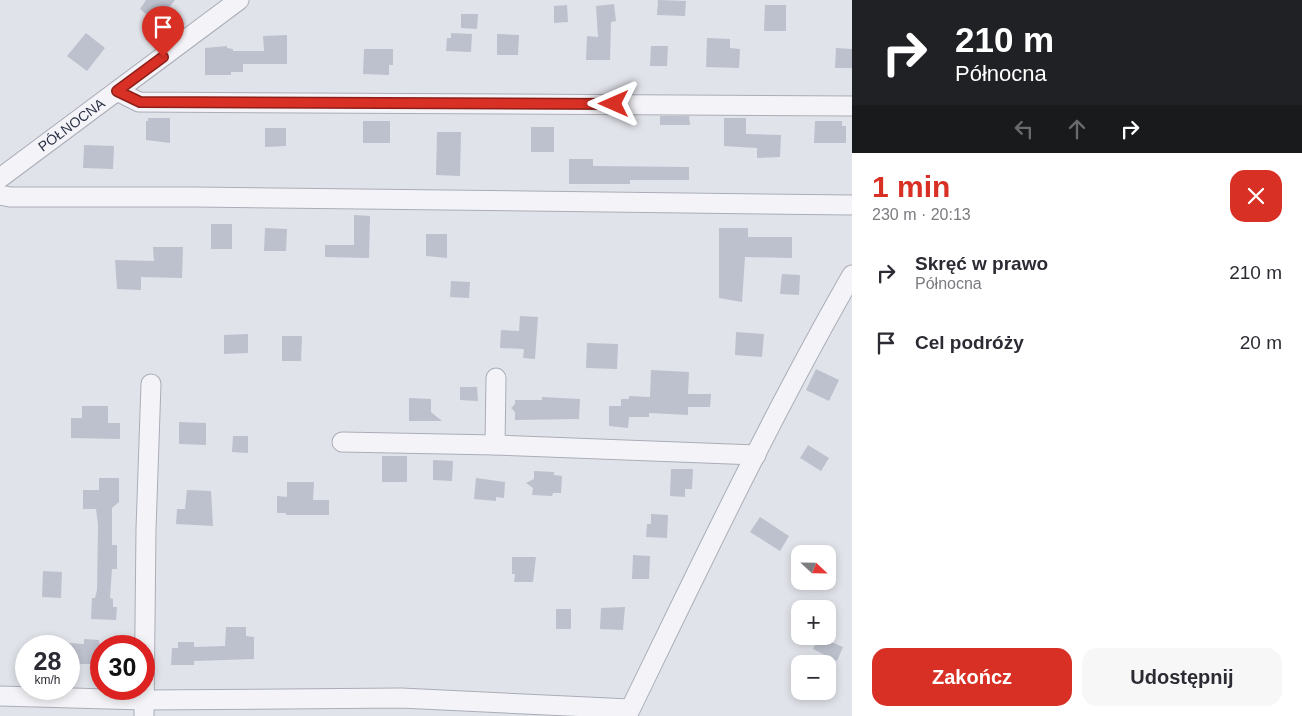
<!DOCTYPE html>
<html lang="pl">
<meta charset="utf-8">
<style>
:root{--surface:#fff;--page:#f7f7f7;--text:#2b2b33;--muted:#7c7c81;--accent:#d93025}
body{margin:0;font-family:Arial,sans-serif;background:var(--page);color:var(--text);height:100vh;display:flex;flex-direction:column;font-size:19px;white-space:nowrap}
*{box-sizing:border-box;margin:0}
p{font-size:16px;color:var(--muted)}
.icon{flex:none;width:28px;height:28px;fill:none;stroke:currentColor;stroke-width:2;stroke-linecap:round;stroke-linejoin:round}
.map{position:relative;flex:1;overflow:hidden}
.sheet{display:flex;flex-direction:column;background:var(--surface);width:450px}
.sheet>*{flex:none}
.top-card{background:#202124;color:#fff;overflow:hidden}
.needle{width:32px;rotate:112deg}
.controls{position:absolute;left:791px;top:545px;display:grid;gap:10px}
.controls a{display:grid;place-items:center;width:45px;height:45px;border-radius:10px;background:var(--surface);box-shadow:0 2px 8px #0003;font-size:25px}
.speed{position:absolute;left:15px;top:635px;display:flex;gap:10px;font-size:25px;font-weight:700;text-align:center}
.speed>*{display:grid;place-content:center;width:65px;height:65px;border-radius:50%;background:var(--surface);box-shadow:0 2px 8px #0003;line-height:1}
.speed small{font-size:12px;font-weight:400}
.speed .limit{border:8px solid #d22;background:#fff;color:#111}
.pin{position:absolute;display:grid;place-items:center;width:42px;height:42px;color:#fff;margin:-51px -21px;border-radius:50% 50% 50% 0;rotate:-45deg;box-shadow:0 0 5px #0007}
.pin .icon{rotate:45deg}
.me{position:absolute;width:55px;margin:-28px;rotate:270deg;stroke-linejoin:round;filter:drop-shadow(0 0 4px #0008)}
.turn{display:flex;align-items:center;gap:18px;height:105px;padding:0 20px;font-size:22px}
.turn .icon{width:65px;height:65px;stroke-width:2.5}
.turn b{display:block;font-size:35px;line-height:42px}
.lanes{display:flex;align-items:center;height:48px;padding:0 20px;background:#0003;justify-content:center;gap:25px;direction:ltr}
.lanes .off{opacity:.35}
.round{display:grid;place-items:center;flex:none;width:52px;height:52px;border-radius:15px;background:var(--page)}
.headline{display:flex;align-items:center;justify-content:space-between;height:85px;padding:0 20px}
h1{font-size:30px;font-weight:700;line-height:38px;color:var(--accent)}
.cta{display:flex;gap:10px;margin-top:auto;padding:10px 20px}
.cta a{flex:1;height:58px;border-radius:15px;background:var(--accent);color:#fff;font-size:20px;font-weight:700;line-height:58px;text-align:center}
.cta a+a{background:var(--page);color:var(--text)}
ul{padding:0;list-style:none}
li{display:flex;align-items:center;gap:15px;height:70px;padding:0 20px}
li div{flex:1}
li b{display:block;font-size:19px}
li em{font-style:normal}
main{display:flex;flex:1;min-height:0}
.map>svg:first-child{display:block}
.building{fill:#bdc1cd}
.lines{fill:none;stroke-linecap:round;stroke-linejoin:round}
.minor-casing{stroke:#aaadb8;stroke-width:21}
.minor{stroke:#f4f4f8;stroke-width:19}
.route-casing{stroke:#8d1f18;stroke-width:12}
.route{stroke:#d93025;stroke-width:9}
.labels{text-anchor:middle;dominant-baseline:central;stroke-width:4;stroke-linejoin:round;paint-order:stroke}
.street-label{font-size:14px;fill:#282e43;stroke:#f0f2f7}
</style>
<main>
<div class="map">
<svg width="852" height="716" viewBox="0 0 852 716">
<rect width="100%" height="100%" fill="#e1e3ea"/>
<g class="building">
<polygon points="146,0 175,0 157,23 140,9"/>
<polygon points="658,0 686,1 685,16 657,15"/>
<polygon points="614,4 616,21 611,22 610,60 586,60 587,36 598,37 596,6"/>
<polygon points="567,5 568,22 554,23 554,6"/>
<polygon points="765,5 786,5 786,31 764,31"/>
<polygon points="461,14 478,14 477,29 461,28"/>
<polygon points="86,33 105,48 87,71 67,56"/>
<polygon points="451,33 472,34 471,52 446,51 447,38 451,38"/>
<polygon points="497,34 519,35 518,55 497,55"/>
<polygon points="287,35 287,64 243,64 243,72 231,72 231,75 205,75 205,48 227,46 227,48 233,49 233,51 264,51 263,36"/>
<polygon points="707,38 730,39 730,48 740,49 739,68 706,67"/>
<polygon points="651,46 668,46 667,66 650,66"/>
<polygon points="836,48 852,49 852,68 835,68"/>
<polygon points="364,49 393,49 393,65 389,65 389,75 363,74"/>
<polygon points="660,116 689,116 690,125 660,125"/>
<polygon points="148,118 170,118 170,143 146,140 146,121 148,121"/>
<polygon points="724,118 746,118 746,134 781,135 780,157 757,158 757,148 724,146"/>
<rect x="363" y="121" width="27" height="22"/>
<polygon points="815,121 842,121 842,126 846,126 846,143 814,143"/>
<rect x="531" y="127" width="23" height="25"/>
<polygon points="265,128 286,128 286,146 265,147"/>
<polygon points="437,132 461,132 460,176 436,175"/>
<polygon points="84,145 114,146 113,169 83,168"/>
<polygon points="569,159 593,159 593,166 689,167 689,180 630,180 630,184 569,184"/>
<polygon points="354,215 370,216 369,258 325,257 325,245 354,245"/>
<rect x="211" y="224" width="21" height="25"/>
<polygon points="265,228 287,229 286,251 264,251"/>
<polygon points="719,228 748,228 748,237 792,237 792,258 745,257 742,302 719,298"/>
<polygon points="426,234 447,234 447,258 426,256"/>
<polygon points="153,247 183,247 182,278 141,277 141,290 117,289 115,260 154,261"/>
<polygon points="782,274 800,275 799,295 780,294"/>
<polygon points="451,281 470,282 469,298 450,297"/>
<polygon points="520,316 538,317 535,359 523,358 524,349 500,348 501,330 519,331"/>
<polygon points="736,332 764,334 762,357 735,355"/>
<polygon points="248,334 248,353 224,354 224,335"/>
<polygon points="282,336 302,336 301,361 282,361"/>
<polygon points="587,343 618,344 617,369 586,368"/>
<polygon points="816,369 839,380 829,401 806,390"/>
<polygon points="651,370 689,372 688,394 711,394 710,407 688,407 688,415 649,413 649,417 629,417 628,428 609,426 609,406 621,406 621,399 629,399 629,396 650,397"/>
<polygon points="460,387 477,387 478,401 460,400"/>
<polygon points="542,397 580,399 579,419 515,420 515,412 511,408 515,404 515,400 542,400"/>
<polygon points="409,398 431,399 431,412 442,421 409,421"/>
<polygon points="82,406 108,406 108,423 120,423 120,439 71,438 71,418 82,418"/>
<polygon points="179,422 206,423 206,445 179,444"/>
<polygon points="233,436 248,436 248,453 232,452"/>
<polygon points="808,445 829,458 821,471 800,458"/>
<rect x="382" y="456" width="25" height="26"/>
<polygon points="433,460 453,461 452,481 433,480"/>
<polygon points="671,469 693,469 692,489 685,489 685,497 670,496"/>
<polygon points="534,471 554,472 554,475 562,476 561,493 553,493 552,496 532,495 533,488 526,483 534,479"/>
<polygon points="99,478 119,478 119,502 112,508 112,545 117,545 117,569 112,569 110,598 113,599 113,607 117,607 116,620 91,619 92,598 95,598 97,590 98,525 96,509 83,509 83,490 99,490"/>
<polygon points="476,478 505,482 504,498 496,497 496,501 474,499"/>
<polygon points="287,482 314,482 313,500 329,500 329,515 286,515 286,513 277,513 277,496 287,497"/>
<polygon points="187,490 211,491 213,526 176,524 177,509 185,509"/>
<polygon points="651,514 668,515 667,538 646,537 647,524 651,524"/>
<polygon points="760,517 789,536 780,551 750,532"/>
<polygon points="633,555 650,556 649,579 632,579"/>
<polygon points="512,557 536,557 533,582 514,582 515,574 512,574"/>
<polygon points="43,571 62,572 61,598 42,597"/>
<polygon points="625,607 623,630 600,629 601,608"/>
<rect x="556" y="609" width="15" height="20"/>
<polygon points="226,627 246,627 246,636 254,637 254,659 194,661 194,665 171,665 172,648 178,648 178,642 194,642 194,647 225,646"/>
<polygon points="819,637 843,647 837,661 813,649"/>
<polygon points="84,639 99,640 101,664 69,664 69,643 84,644"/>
</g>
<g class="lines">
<defs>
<g id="minor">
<polyline points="117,91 139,102 852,106"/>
<path id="s1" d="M0 178 239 0"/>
<polyline points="0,195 10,197 195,197 852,205"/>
<polyline points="342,442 495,445 756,455"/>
<polyline points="495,445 496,378"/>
<polyline points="0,696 144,700 401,698 630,709"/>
<polyline points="144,716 146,529 151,384"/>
<path d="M627 716C699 568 770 418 852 275"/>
</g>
</defs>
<use href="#minor" class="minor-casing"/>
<use href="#minor" class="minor"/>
</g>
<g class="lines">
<defs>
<polyline id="route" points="163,57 117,91 140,102 614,104"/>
</defs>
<use href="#route" class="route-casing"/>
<use href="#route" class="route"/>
</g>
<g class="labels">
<g class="street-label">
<text stroke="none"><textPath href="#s1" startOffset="89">PÓŁNOCNA</textPath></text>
</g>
</g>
</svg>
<div class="controls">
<a><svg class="needle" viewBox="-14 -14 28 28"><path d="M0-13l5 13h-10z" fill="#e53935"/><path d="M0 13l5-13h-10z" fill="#7c7c81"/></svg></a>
<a>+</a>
<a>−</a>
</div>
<div class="speed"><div>28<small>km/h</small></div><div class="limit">30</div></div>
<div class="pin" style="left:163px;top:57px;background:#d93025"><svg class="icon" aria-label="arrive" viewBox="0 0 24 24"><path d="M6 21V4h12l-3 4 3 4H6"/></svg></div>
<svg class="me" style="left:614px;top:104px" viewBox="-20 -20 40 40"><path d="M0-17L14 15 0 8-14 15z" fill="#d93025" stroke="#fff" stroke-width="4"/></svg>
</div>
<section class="sheet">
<div class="top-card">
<div class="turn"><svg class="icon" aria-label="right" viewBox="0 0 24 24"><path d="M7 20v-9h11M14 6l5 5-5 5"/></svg><div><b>210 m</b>Północna</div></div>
<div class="lanes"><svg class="icon off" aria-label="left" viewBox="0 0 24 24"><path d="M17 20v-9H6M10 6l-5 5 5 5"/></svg><svg class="icon off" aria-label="ahead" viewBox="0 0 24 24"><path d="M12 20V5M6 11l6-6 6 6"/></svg><svg class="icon" aria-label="right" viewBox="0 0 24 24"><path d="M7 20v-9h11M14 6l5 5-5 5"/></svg></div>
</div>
<div class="headline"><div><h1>1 min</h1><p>230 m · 20:13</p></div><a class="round" style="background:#d93025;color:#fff"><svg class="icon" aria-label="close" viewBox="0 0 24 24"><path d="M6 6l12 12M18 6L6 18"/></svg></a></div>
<ul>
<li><svg class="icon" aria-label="right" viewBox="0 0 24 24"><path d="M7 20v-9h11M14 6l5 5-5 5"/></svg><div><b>Skręć w prawo</b><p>Północna</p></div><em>210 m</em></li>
<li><svg class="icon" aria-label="arrive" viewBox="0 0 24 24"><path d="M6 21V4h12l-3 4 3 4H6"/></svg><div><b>Cel podróży</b></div><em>20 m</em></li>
</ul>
<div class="cta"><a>Zakończ</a><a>Udostępnij</a></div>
</section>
</main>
